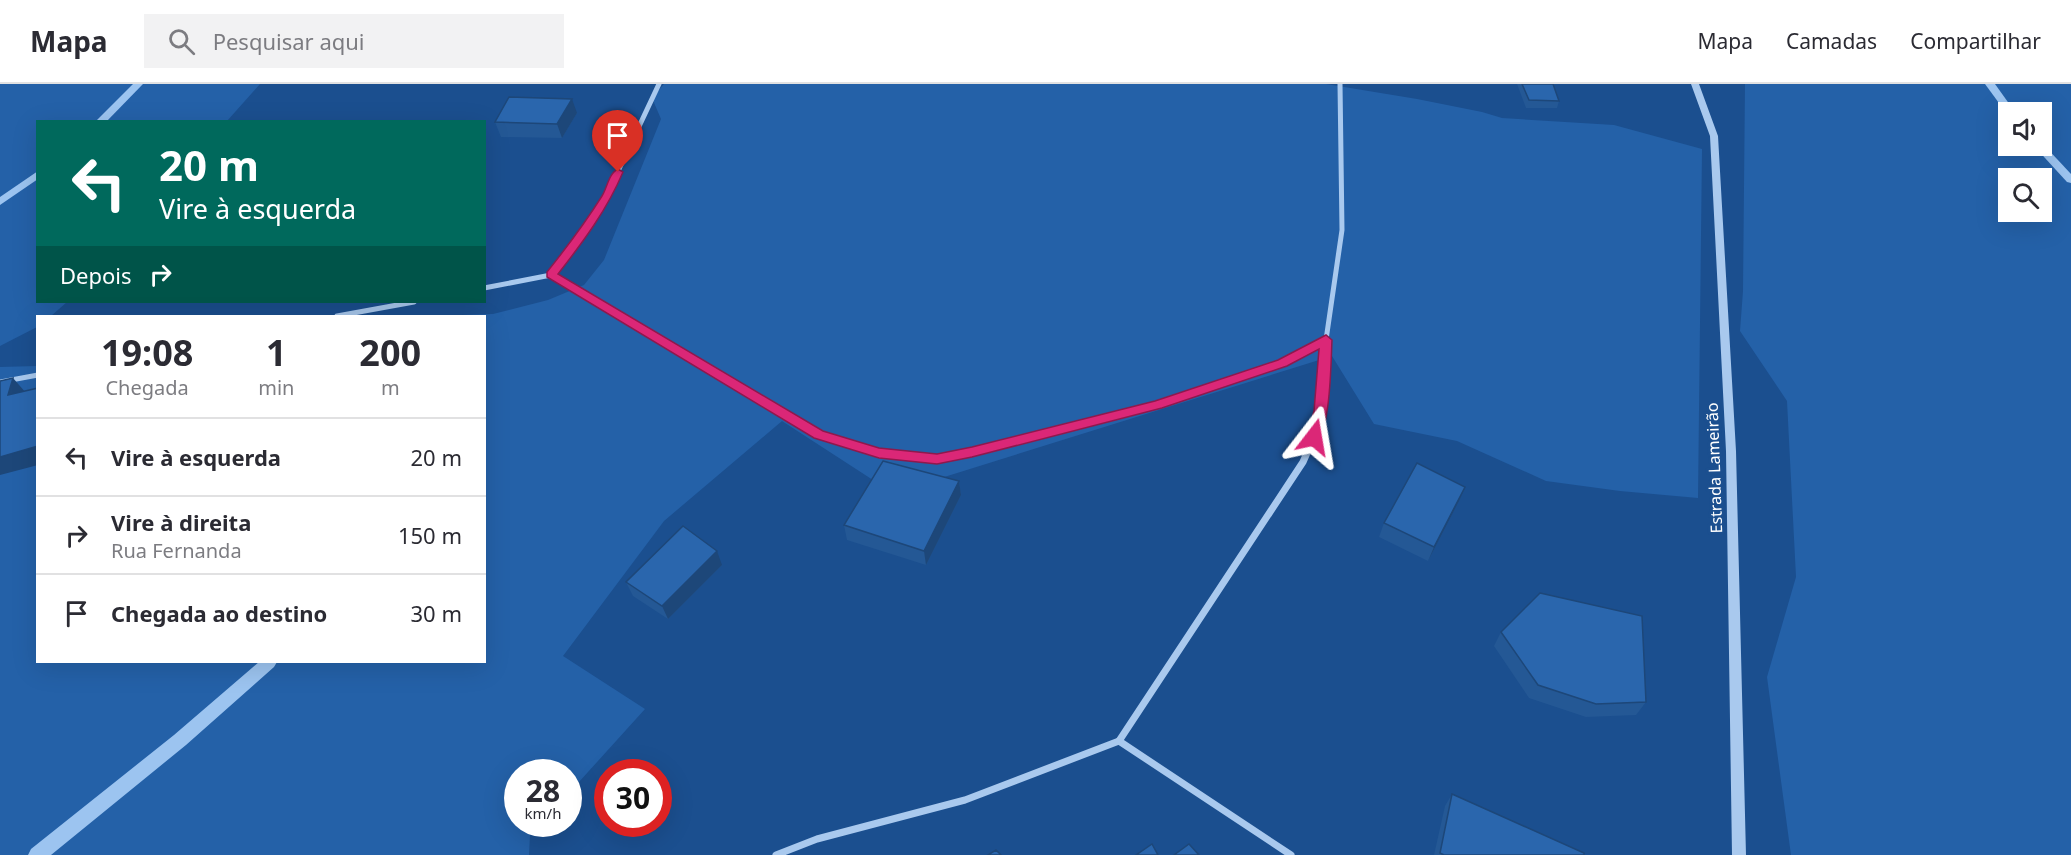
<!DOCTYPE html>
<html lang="pt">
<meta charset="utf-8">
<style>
:root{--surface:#fff;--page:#f2f2f3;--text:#2b2b33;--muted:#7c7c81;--line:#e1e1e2}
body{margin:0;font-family:"Noto Sans",sans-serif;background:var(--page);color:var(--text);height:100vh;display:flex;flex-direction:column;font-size:22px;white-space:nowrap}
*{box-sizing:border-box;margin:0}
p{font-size:20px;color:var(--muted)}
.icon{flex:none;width:33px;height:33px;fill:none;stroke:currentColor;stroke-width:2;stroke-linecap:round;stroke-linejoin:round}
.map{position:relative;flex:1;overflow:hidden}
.side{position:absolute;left:36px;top:231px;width:450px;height:348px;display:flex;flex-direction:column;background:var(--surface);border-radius:0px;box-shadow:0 6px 24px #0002}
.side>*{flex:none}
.banner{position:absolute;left:36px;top:36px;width:450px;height:183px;border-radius:0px;box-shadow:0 6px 24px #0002;background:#00695c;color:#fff;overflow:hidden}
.controls{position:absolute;left:1998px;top:18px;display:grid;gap:12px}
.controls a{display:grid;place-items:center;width:54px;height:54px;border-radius:0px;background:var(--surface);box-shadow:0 6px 24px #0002;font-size:30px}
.speed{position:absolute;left:504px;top:675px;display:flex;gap:12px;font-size:30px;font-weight:700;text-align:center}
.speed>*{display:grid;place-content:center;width:78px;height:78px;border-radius:50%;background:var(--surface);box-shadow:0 6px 24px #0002;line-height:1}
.speed small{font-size:15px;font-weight:400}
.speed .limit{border:9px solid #d22;background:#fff;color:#111}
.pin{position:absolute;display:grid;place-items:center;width:51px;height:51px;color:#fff;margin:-62px -26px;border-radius:50% 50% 50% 0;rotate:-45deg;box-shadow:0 0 6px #0007}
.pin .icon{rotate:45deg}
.me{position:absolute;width:66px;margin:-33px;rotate:14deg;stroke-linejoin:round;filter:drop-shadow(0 0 4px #0008)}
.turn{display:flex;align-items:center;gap:21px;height:126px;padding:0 24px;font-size:27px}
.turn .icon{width:78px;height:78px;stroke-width:2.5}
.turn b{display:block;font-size:42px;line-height:51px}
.then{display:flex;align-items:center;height:57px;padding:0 24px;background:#0003;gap:12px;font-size:22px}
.eta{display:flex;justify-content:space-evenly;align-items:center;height:102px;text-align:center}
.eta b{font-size:36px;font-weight:700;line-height:42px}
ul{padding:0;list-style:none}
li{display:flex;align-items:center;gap:18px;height:78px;padding:0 24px;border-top:2px solid var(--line)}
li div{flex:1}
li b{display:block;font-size:22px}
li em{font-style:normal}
header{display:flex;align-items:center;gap:36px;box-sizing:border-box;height:84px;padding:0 30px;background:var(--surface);border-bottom:2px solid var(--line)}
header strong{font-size:28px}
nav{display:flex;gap:33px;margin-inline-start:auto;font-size:21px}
.search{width:420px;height:54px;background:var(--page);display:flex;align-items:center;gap:15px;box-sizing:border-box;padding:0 21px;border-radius:0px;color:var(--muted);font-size:22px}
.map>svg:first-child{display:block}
.green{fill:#2461a8;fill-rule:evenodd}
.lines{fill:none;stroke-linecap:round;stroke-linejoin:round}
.stream{fill:#9cc4f0;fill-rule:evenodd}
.minor-far1{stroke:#a9c9ee;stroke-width:5}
.minor{stroke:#a9c9ee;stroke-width:7}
.tertiary{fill:#a9c9ee;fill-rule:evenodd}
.wall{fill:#245895}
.shaded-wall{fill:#1d4779}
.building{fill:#2a66ad;stroke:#1d4779;stroke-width:1.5}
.route{fill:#db2777;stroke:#8e194d;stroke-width:1.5}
.labels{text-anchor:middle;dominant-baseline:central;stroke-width:6;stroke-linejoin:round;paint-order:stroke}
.street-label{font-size:16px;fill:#fff;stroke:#1b4f8f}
</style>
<header>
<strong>Mapa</strong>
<div class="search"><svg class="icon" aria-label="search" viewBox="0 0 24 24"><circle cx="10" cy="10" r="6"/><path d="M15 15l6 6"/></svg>Pesquisar aqui</div>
<nav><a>Mapa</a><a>Camadas</a><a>Compartilhar</a></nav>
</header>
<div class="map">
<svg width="2071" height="771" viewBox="0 0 2071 771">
<rect width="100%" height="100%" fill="#1b4f8f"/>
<g class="green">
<polygon points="0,0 260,0 227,37 38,38 38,218 67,218 51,232 38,232 37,243 0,262"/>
<polygon points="664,0 1326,0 1417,15 1482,28 1502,34 1614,41 1702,65 1698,414 1620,407 1546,397 1457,357 1374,340 1332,272 893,409 782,337 664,437 563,572 645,625 569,709 568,688 518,688 518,740 541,740 530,751 529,771 0,771 0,283 37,282 38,578 484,578 484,232 432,232 493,230 548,216 584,201 604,176 661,35 652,14"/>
<path d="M1745 0H2071V771H1791L1767 593 1796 493 1787 317 1740 247 1743 207ZM2042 28V62H2008V28ZM2008 94H2042V128H2008Z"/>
</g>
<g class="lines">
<g class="stream">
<polygon points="133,0 143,0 106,38 95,38"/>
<polygon points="1985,0 1995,0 2015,28 2007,30"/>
<polygon points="2043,60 2071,90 2071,99 2067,98 2034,62"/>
<polygon points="38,87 38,95 0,121 0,113"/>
<polygon points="259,578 277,578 274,583 186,661 51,771 28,771 31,765 174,651"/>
</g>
<g class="minor-far1">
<polyline points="551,191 782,329"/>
<polyline points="484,204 551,191 583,150 604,117 659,0"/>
<polyline points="337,232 414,218"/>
<polyline points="0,298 38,291"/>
<polyline points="1126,329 1282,279 1326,256"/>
<polyline points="1320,329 1326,256 1342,146 1340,0"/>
</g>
<g class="minor">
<polyline points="780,328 819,351 879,369 937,375 989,365 1132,328"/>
<polyline points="776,771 817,755 965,716 1119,657"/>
<polyline points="1291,771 1119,657 1303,378 1314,353 1321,328"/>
</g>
<polygon class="tertiary" points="1691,0 1699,0 1718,52 1736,367 1746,771 1732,771 1726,367 1710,52"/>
</g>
<g class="wall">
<polygon points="1517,0 1553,0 1559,17 1557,24 1526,24"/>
<polygon points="577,29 562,54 501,53 495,38"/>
<polygon points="959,397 961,411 926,481 847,456 844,441"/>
<polygon points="1465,403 1459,417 1428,477 1379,453 1384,439"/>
<polygon points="722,481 668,535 633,512 626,498"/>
<polygon points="1501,548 1646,618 1636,631 1586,633 1529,614 1494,562"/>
<polygon points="1452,710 1584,771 1434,771 1445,722"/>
</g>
<g class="shaded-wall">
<polygon points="572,15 577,29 562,54 557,40"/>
<polygon points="13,294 26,309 8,311"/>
<polygon points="38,362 38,381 0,391 0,373"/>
<polygon points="959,397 961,411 926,481 924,467"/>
<polygon points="1465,403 1459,417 1428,477 1434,463"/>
<polygon points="717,467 722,481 668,535 662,522"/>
</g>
<g class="building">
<polygon points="1522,0 1553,0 1559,17 1529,16"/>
<polygon points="509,13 572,15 557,40 495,38"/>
<polygon points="13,294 8,311 38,304 38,362 0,373 0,297"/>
<polygon points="883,377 959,397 924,467 844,441"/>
<polygon points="1417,379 1465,403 1434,463 1384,439"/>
<polygon points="683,442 717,467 662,522 626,498"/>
<polygon points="1540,509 1642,532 1646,618 1596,620 1538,601 1501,548"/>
<polygon points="1452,710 1584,769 1584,771 1444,771 1440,769"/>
<polygon points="1152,760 1158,771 1136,771"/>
<polygon points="1189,760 1199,771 1174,771"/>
<polygon points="996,766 1001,771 988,771"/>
</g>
<path class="route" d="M618 85 623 88C607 126 583 158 558 190L823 347 879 364 937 370 972 363 1155 317 1278 276 1326 251 1332 256C1331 273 1331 353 1314 358L1307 353 1314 327 1319 265 1287 282 1162 324 972 373 937 380 879 374 814 354 547 193V188C567 163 585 139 602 112 607 104 609 89 618 85Z"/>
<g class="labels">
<g class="street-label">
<text transform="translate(1714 384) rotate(-92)">Estrada Lameirão</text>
</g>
</g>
</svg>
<div class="controls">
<a><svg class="icon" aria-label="sound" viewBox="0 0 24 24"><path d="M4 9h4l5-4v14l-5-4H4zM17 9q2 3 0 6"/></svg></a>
<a><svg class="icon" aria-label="search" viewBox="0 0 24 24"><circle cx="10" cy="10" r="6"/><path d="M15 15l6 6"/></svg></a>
</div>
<div class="speed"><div>28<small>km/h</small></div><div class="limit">30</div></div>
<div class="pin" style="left:618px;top:88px;background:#d93025"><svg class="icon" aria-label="arrive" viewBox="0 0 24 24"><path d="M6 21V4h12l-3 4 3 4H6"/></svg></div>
<svg class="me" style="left:1314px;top:353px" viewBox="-20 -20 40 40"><path d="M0-17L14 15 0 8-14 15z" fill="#db2777" stroke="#fff" stroke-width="4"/></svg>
<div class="banner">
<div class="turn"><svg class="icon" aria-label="left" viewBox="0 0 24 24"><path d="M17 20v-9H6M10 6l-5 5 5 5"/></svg><div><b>20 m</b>Vire à esquerda</div></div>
<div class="then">Depois<svg class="icon" aria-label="right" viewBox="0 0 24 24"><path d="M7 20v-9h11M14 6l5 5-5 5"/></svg></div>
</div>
<section class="side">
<div class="eta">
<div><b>19:08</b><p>Chegada</p></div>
<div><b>1</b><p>min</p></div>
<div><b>200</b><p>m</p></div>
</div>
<ul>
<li><svg class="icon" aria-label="left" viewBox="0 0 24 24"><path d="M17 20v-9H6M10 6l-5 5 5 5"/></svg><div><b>Vire à esquerda</b></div><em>20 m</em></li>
<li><svg class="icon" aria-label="right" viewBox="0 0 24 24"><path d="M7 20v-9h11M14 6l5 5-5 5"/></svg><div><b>Vire à direita</b><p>Rua Fernanda</p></div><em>150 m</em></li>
<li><svg class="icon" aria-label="arrive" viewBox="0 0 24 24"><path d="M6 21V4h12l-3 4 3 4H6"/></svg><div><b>Chegada ao destino</b></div><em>30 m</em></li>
</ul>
</section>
</div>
